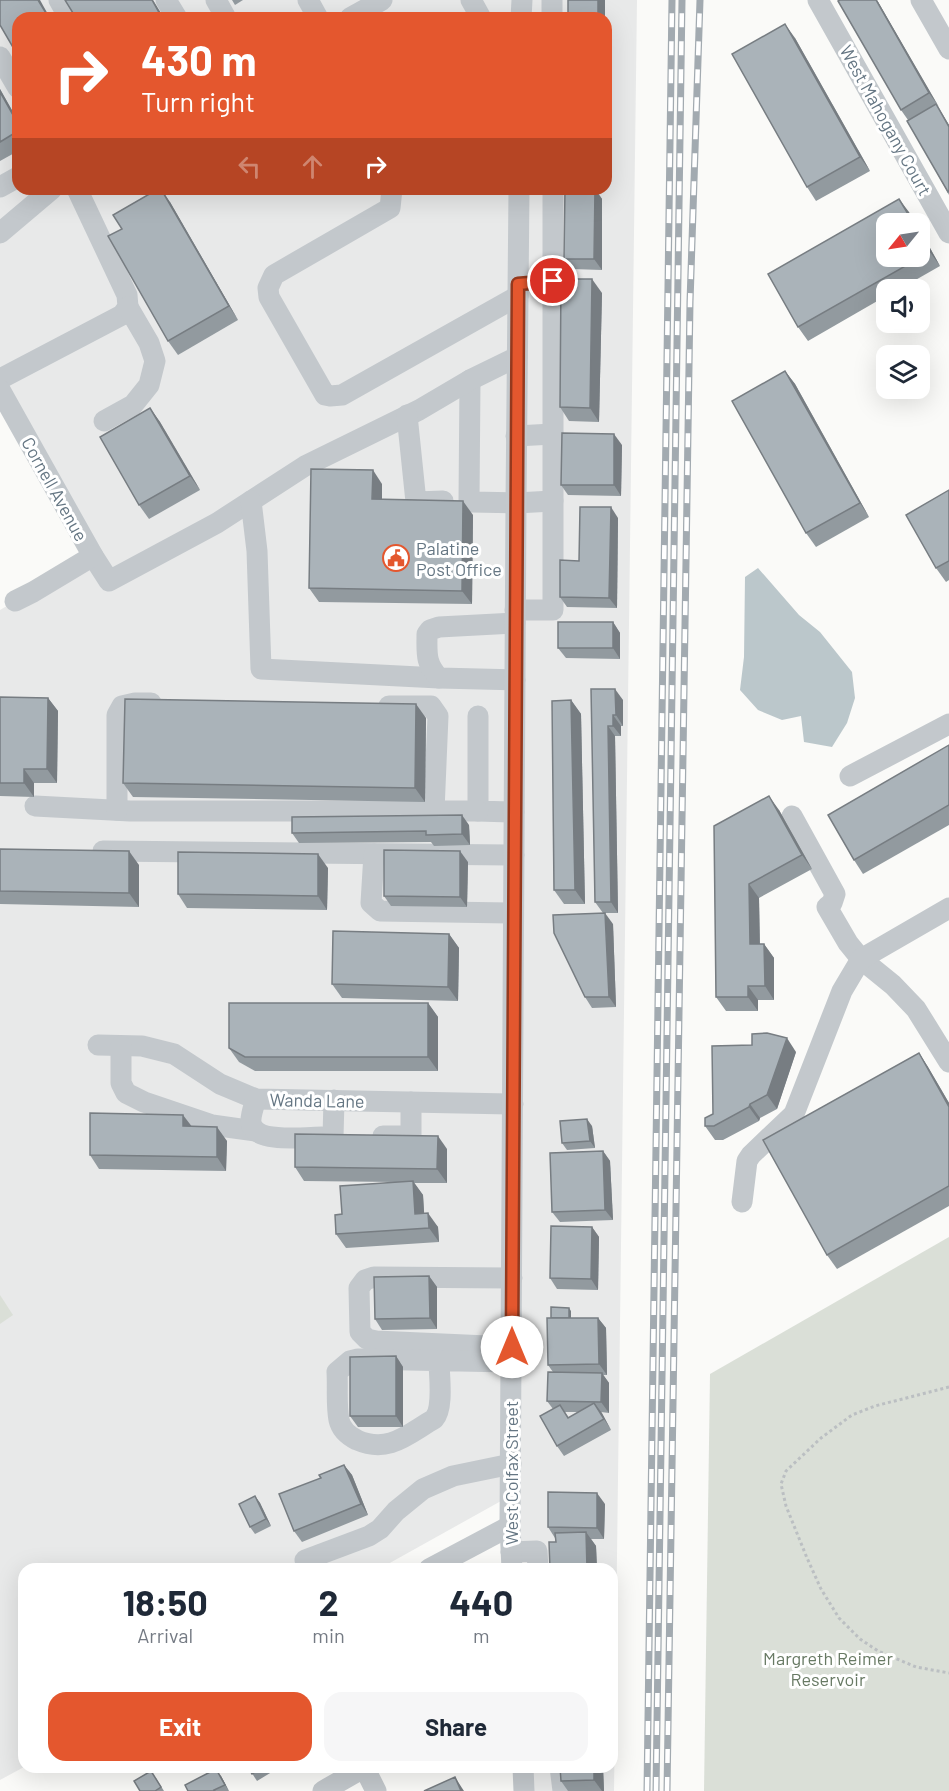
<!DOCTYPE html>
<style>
:root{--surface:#fff;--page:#f6f6f7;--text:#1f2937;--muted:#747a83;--accent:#e4572e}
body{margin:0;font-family:Barlow,sans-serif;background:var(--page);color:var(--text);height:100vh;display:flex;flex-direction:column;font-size:22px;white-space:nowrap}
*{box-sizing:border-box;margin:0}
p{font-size:20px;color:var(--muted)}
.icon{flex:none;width:33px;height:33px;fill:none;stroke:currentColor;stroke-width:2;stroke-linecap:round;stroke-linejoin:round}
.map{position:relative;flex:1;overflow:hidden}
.drawer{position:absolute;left:18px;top:1563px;width:600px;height:210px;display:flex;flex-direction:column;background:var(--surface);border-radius:18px;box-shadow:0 6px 24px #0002}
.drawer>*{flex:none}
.guide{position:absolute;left:12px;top:12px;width:600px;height:183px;border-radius:18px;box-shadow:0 6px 24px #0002;background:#e4572e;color:#fff;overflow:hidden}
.needle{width:39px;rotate:240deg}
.tools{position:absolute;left:876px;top:213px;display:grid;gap:12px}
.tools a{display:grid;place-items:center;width:54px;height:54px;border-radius:12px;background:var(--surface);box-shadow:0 6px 24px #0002;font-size:30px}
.pin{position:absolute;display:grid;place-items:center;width:51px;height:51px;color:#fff;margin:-26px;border:3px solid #fff;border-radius:50%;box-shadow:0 2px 6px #0007}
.me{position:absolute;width:66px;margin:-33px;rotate:0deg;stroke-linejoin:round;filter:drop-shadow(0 0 4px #0008)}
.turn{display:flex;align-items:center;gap:21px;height:126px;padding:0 30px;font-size:27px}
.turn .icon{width:78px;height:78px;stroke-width:2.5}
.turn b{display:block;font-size:42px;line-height:51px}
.lanes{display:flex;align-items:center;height:57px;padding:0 30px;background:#0003;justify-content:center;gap:30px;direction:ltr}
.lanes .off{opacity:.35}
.eta{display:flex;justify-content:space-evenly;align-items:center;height:102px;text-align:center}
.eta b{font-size:36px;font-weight:700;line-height:42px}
.action{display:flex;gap:12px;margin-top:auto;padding:12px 30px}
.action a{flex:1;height:69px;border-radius:18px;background:var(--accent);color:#fff;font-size:24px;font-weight:700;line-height:69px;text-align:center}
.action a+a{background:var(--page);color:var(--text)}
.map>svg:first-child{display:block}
.built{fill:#e8e9e9;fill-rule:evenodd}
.green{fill:#dadfd7}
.water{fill:#bbc7cb}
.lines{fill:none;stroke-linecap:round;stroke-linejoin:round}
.path{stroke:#bbbfc2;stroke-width:3;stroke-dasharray:3 3;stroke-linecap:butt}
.minor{stroke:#c3c8cc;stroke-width:21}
.rail-casing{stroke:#a2aab0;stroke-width:7}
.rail{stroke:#fff;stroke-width:4.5;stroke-dasharray:14;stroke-linecap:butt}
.wall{fill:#929a9f;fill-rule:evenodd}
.shaded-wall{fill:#777d82}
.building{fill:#aab3b9;stroke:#777d82;stroke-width:1.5}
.route-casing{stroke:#94391e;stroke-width:15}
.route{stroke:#e4572e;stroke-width:10}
.labels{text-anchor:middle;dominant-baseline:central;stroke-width:6;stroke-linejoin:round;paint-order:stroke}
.street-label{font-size:18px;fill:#657683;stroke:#fff}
.poi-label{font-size:18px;fill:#657683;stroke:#fff;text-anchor:start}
.park-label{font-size:18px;fill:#687a64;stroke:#fff}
</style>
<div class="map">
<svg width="949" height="1791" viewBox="0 0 949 1791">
<rect width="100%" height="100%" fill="#fafaf8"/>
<path class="built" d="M0 0H637L614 1791H524L523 1767H612V1569H512L510 1496 379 1569H24V1767L0 1780V610L92 556 0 390ZM18 18H606V189H18Z"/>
<g class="green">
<polygon points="949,1237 949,1791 704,1791 710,1374"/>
<polygon points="0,1295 13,1315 0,1324"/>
</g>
<polygon class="water" points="758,568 799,615 820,632 852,672 855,698 847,723 832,747 804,742 801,716 782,720 758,710 740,690 744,657 745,577"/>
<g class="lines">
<polyline class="path" points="949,1387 875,1406 852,1415 821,1438 786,1471 781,1484 786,1506 807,1558 821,1589 839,1618 860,1639 878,1651 916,1667 949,1673"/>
<g class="minor">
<polyline points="59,0 69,18"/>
<polyline points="166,0 177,18"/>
<polyline points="216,0 226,18"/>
<polyline points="308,0 318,18"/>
<polyline points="471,0 481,18"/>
<polyline points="552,0 552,18"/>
<polyline points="818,0 949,233"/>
<polyline points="921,0 949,49"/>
<polyline points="350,18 382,0"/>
<polyline points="521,18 522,0"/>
<polyline points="0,57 18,88"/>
<polyline points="0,187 18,177"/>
<polyline points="392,189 390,208 274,275 268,288 269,297 325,395 330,396 342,395 518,296"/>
<polyline points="0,233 52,189"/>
<polyline points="0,379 122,315 128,307 127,295 77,189"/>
<polyline points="470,380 469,501 472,502 516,503 553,501"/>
<polyline points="0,390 93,556 109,581 217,523 305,466 419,410 470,380 517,357"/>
<polyline points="407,415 416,502 443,501"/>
<polyline points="104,421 133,405 149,385 155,361 149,343 128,307"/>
<polyline points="516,436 553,434"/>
<polyline points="251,501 257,551 261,669 439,678"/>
<polyline points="15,601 33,592 93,556"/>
<polyline points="515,610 553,610 553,189"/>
<path d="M515 680 439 678C425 663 427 653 427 634L430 630 439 627 515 623"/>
<polyline points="389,706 431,706 438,716 434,811"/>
<polyline points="478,716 478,811 514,812"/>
<polyline points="850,776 949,724"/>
<polyline points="35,806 130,811 478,811"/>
<polyline points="117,810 117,715 122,706 135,703 151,703"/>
<polyline points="792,816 835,894 832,903 827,907 848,943 861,959 893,985 916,1009 949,1062"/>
<polyline points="103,851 514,855"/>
<polyline points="374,854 371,903 380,911 513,913"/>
<polyline points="98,1045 142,1046 174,1054 220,1084 256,1099 513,1104"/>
<polyline points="121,1046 121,1083 126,1093 144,1102 212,1125 256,1131"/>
<path d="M256 1099C254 1106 250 1116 251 1123 255 1144 306 1137 322 1137"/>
<polyline points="383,1136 411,1136 411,1102"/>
<polyline points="333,1137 334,1100"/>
<polyline points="742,1202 747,1161 751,1155 794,1114 842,991 861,959 949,908"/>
<polyline points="512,1347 376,1341 367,1339 360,1332 359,1288 365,1280 374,1277 512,1278"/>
<path d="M439 1361C439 1375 444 1408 434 1419 408 1434 389 1454 357 1440 349 1436 341 1429 339 1420 336 1405 338 1387 337 1372L350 1361 358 1359 511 1362"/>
<polyline points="511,1552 537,1551 538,1569"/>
<polyline points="305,1560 369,1536 380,1529 396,1511 423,1489 453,1476 511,1464"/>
<polyline points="429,1569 510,1526"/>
<polyline points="512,1569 510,1526 516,503 519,189"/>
<polyline points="364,1767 376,1791"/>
<polyline points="523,1767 524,1791"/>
<polyline points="560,1767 563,1791"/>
<polyline points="323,1791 365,1767"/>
</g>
<defs>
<g id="rail">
<polyline points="647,1791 672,0"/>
<polyline points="656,1791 682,0"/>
<polyline points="667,1791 690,302 700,0"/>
</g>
</defs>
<use href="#rail" class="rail-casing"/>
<use href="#rail" class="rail"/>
</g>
<g class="wall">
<polygon points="232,0 243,0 235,5"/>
<polygon points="877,0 949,125 949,195 908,120 901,110"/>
<polygon points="795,38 870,171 816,201 807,187"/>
<polygon points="0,89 18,121 18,151 0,161"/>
<polygon points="565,189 595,189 602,199 602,270 572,269 564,259"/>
<polygon points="899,199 916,224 886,224 920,230 940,266 898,290 886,290 886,296 808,341 798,327"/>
<polygon points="170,202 238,320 178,355 168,341"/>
<polygon points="602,293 599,422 569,421 560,407"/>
<polygon points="785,371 795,384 869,517 816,547 806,533"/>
<polygon points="150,408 160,422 200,490 149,519 139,505"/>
<polygon points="622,445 621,496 568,495 561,485"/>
<polygon points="382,484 382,499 473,515 472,604 319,602 309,588"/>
<polygon points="949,490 949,580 946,582 936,568"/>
<polygon points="618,518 617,608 567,607 560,597"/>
<polygon points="613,622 620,633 620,659 566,658 558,648"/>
<polygon points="591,689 623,700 623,726 621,726 621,736 615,736 618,913 603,913 595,902"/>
<polygon points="0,697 48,698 58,711 57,783 34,783 34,797 0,796"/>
<polygon points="571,700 581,714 585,904 564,904 554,890"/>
<polygon points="426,718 425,802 133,797 123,783"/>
<polygon points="949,745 949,825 863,874 854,860"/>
<polygon points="779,810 812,869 759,898 760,944 764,944 774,958 774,1000 758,1000 758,1011 726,1011 716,997 714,826"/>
<polygon points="469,825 470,845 434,846 431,842 299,843 292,833"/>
<polygon points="0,849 139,865 139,907 0,904"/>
<polygon points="468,862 467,907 391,906 384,896"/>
<polygon points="328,868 327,910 187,908 178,894"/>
<polygon points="613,924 616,1007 592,1008 585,997"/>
<polygon points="449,934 459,948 458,1001 342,998 332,984"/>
<polygon points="428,1003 438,1017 438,1071 255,1071 239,1062 229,1048"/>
<polygon points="796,1052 777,1109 760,1118 759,1121 723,1140 715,1140 705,1126 713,1114"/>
<polygon points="919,1053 928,1067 949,1103 949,1206 837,1269 827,1255"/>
<polygon points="191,1126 227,1141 226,1171 99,1169 90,1155"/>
<polygon points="592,1126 595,1148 567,1150 562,1143"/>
<polygon points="447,1149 447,1183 414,1183 423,1195 424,1213 438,1227 439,1242 346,1248 336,1234 342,1214 395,1182 304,1181 295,1167"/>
<polygon points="603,1151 610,1161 613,1220 560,1222 552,1212"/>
<polygon points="592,1227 599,1237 598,1290 557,1289 550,1278"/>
<polygon points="429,1276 437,1287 437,1329 382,1330 375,1319"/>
<path d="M571 1311V1318H598L606 1328 607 1375H603L609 1383V1413L601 1412 611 1430 564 1456 557 1446 553 1409 547 1401 553 1372 548 1365 551 1318ZM565 1412H579L569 1418Z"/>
<polygon points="396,1356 403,1367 403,1427 358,1427 350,1416"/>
<polygon points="344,1465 352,1475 368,1515 302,1542 294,1531 321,1478"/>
<polygon points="255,1496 260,1503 271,1526 255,1534 250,1527"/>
<polygon points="605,1504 604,1539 591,1539 596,1546 597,1569 550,1569 556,1542 555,1538 548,1527"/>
<polygon points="248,1767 280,1767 257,1781"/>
<polygon points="603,1767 604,1791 568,1791 561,1781"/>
<polygon points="221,1776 229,1791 188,1791"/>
<polygon points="156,1778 164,1791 140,1791"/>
</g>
<g class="shaded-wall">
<polygon points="38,0 40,0 50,18 49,18"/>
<polygon points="152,0 153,0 164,18 162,18"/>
<rect x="598" y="0" width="7" height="18"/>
<polygon points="876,0 877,0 939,107 929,93"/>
<polygon points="785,24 795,38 870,171 860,157"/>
<polygon points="0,89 18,121 18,124 0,92"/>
<polygon points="936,104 949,125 949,127"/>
<polygon points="161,189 170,202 238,320 229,306"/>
<polygon points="595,189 602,199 602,270 594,259"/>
<polygon points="899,199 909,212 916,224 914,224"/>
<polygon points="920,230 940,266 930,252 920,234"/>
<polygon points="592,279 602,293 599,422 590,408"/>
<polygon points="785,371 795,384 869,517 860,503"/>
<polygon points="150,408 160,422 200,490 190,476"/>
<polygon points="614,434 622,445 621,496 614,485"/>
<polygon points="373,470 382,484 382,513 372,499"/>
<polygon points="463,501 473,515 472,604 462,591"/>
<polygon points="611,507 618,518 617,608 609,598"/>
<polygon points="613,622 620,633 620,659 613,648"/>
<polygon points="615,689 623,700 623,726 616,715"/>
<polygon points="48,698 58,711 57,783 47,769"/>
<polygon points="571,700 581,714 585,904 575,890"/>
<polygon points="416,704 426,718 425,802 415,788"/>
<polygon points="613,715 621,726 621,736 613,726"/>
<polygon points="608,726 615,736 618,913 611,902"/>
<polygon points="24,769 34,783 34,797 24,783"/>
<polygon points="769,796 779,810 812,869 802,855"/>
<polygon points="462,815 469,825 470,845 462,834"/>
<polygon points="129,851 139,865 139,907 129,893"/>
<polygon points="460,851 468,862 467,907 460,897"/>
<polygon points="318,854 328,868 327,910 318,896"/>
<polygon points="749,884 759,898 760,958 750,944"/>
<polygon points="605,913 613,924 616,1007 609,997"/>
<polygon points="449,934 459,948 458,1001 448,987"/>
<polygon points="764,944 774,958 774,1000 765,986"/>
<polygon points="748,986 758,1000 758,1011 748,997"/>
<polygon points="428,1003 438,1017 438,1071 428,1057"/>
<polygon points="787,1038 796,1052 777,1109 767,1095"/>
<polygon points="919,1053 928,1067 949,1103 949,1107"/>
<polygon points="750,1104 760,1118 759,1121 749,1107"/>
<polygon points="183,1115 193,1128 183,1126"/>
<polygon points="587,1119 592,1126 595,1148 590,1141"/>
<polygon points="217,1127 227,1141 226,1171 217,1157"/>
<polygon points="438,1136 447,1149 447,1183 437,1169"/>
<polygon points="603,1151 610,1161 613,1220 605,1210"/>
<polygon points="413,1181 423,1195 425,1227 415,1214"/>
<polygon points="428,1213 438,1227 439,1242 429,1228"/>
<polygon points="592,1227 599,1237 598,1290 591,1279"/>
<polygon points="429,1276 437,1287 437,1329 430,1318"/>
<polygon points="569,1308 571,1311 571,1327 569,1324"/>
<polygon points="598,1318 606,1328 607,1375 599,1364"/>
<polygon points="396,1356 403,1367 403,1427 396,1416"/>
<polygon points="602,1373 609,1383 609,1413 601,1402"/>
<polygon points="594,1403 602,1413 611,1430 604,1419"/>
<polygon points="344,1465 352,1475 368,1515 361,1504"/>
<polygon points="597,1493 605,1504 604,1539 597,1528"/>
<polygon points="255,1496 260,1503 271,1526 266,1519"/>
<polygon points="586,1532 596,1546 597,1569 587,1569"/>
<polygon points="594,1767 603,1767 604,1791 602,1791 594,1780"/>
<polygon points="216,1769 221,1776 229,1791 225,1785"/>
<polygon points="455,1777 462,1788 464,1791 461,1791"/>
</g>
<g class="building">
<polygon points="0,0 38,0 49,18 18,18 18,56 0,25"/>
<polygon points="65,0 152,0 162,18 76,18"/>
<rect x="568" y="0" width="30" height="18"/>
<polygon points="840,0 876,0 929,93 901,110 838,1"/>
<polygon points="785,24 860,157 807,187 732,54"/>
<polygon points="0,92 18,124 18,131 0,142"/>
<polygon points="936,104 949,127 949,191 948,192 907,121"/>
<polygon points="158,189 161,189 229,306 168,341 108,236 122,229 113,215"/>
<polygon points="565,189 595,189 594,259 564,259"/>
<polygon points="899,199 914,224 886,224 886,256 920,256 920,234 930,252 798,327 768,274"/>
<polygon points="561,279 592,279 590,408 560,407"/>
<polygon points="785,371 860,503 806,533 732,401"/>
<polygon points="150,408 190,476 139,505 100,437"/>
<polygon points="562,433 614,434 614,485 561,485"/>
<polygon points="311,469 373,470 372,499 463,501 462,591 309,588"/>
<polygon points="949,490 949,561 936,568 906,515"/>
<polygon points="580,507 611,507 609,598 560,597 560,560 579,561"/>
<rect x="558" y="622" width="55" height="26"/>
<polygon points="591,689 615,689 616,715 613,715 613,726 608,726 611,902 595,902"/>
<polygon points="0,697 48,698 47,769 24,769 24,783 0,783"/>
<polygon points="125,699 416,704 415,788 123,783"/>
<polygon points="571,700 575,890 554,890 552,701"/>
<polygon points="949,745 949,805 854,860 828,815"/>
<polygon points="769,796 802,855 749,884 750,944 764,944 765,986 748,986 748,997 716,997 714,826"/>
<polygon points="462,815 462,834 426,835 426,831 292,833 292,817"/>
<polygon points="0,849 129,851 129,893 0,891"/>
<polygon points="384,850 460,851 460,897 384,896"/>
<polygon points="178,852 318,854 318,896 178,894"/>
<polygon points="605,913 609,997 585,997 554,933 553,915"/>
<polygon points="333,931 449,934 448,987 332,984"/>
<polygon points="229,1003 428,1003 428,1057 245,1057 229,1048"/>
<polygon points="767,1033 787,1038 767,1095 750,1104 749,1107 714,1126 705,1126 705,1118 713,1114 712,1046 752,1045 752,1034"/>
<polygon points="919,1053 949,1107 949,1186 827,1255 763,1140"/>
<polygon points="90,1113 183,1115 183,1126 217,1127 217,1157 90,1155"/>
<polygon points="587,1119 590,1141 562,1143 560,1121"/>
<polygon points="295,1134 438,1136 437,1169 295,1167"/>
<polygon points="603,1151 605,1210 552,1212 550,1153"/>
<polygon points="413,1181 415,1214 428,1213 429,1228 336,1234 335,1215 342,1214 340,1186"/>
<polygon points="551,1226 592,1227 591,1279 550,1278"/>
<polygon points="429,1276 430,1318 375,1319 374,1277"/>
<polygon points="551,1307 569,1308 569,1318 551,1318"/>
<polygon points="547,1318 598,1318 599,1364 548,1365"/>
<polygon points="396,1356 396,1416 350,1416 350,1357"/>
<polygon points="548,1372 602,1373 601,1402 547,1401"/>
<polygon points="594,1403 604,1419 557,1446 540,1416 560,1405 568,1418"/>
<polygon points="344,1465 361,1504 294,1531 279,1494 321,1478 319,1475"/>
<polygon points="548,1492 597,1493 597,1528 548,1527"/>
<polygon points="255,1496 266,1519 250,1527 239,1504"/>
<polygon points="586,1532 587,1569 550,1569 549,1542 556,1542 555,1533"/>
<polygon points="248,1767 263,1767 252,1774"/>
<polygon points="560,1767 594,1767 594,1780 561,1781"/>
<polygon points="216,1769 225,1785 214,1790 215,1791 188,1791 185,1785"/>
<polygon points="151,1771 161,1787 155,1791 140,1791 134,1781"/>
<polygon points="455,1777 461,1791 424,1791"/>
</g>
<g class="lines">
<defs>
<polyline id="route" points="512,1347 518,284 553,281"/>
</defs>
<use href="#route" class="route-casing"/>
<use href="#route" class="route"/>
</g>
<defs>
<symbol id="civic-ring" viewBox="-11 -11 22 22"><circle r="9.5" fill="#fff" stroke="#e4572e" stroke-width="1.5"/><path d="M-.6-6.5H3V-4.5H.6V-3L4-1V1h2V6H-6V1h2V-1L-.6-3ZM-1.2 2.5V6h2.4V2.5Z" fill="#e4572e"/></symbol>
</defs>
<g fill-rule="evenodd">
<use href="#civic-ring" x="381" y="543" width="30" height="30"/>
</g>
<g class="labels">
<g class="street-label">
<text transform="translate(886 120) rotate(61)">West Mahogany Court</text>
<text transform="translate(55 489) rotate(61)">Cornell Avenue</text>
<text transform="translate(317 1100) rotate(1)">Wanda Lane</text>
<text transform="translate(511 1473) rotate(-90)">West Colfax Street</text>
</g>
<g class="poi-label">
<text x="416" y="548">Palatine<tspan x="416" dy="21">Post Office</tspan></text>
</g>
<g class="park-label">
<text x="828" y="1658">Margreth Reimer<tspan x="828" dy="21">Reservoir</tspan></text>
</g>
</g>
</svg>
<div class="tools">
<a><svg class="needle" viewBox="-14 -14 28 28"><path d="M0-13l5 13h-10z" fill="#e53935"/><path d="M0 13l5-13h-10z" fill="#747a83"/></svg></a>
<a><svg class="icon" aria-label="sound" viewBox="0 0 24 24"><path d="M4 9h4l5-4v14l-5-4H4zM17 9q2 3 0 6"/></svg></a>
<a><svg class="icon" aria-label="layers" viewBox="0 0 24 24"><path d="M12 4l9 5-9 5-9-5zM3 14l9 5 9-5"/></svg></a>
</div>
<div class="pin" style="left:553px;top:281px;background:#d93025"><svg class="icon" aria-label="arrive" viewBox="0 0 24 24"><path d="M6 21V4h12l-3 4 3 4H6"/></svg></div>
<svg class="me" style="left:512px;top:1347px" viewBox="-20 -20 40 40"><circle r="19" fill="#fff"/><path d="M0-13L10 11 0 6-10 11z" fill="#e4572e"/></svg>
<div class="guide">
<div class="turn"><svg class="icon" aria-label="right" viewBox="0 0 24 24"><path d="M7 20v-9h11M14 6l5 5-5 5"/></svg><div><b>430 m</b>Turn right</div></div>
<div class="lanes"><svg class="icon off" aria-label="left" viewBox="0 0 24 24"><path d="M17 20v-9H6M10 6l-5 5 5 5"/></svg><svg class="icon off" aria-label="ahead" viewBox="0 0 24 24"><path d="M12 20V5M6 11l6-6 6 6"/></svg><svg class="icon" aria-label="right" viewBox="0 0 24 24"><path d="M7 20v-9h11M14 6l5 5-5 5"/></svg></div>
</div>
<section class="drawer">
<div class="eta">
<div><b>18:50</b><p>Arrival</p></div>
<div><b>2</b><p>min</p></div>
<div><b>440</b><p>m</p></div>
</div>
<div class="action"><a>Exit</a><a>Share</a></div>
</section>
</div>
